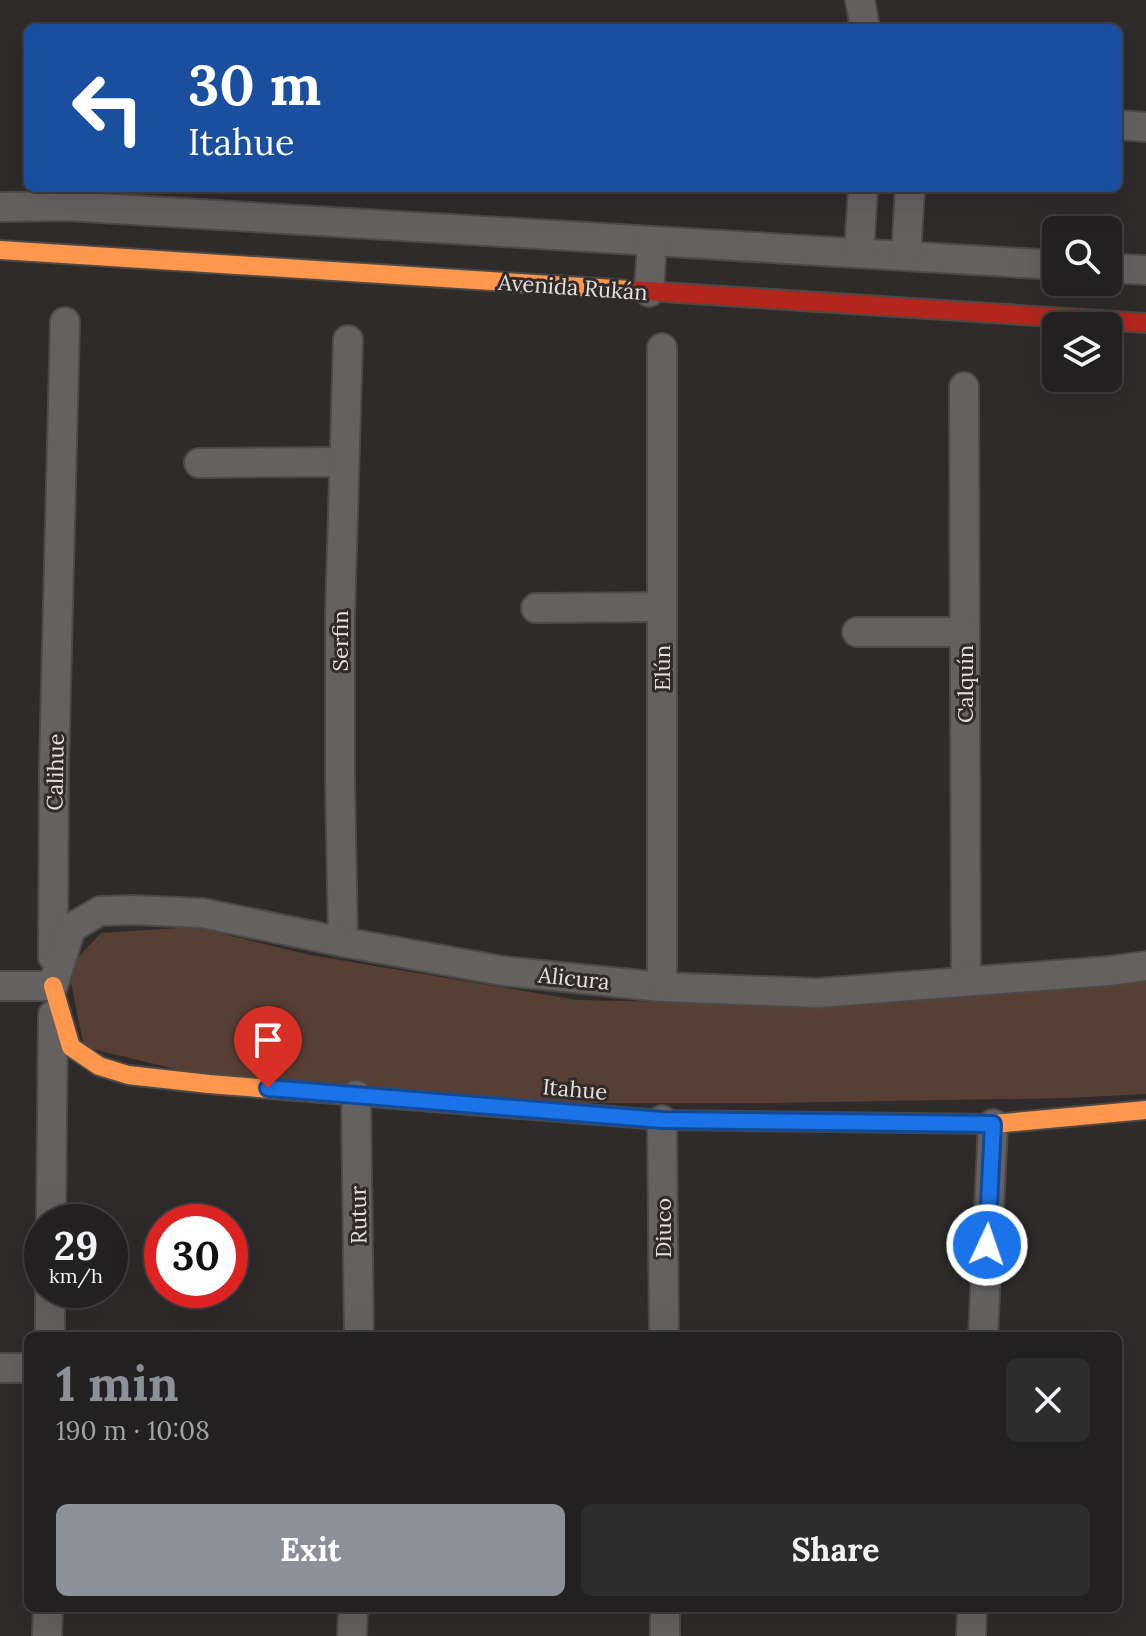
<!DOCTYPE html>
<meta charset="utf-8">
<style>
:root{--surface:#222020;--page:#2e2d2d;--text:#f1f3f6;--muted:#a2a3a5;--line:#3f3e3e;--accent:#8c9099}
body{margin:0;font-family:Lora,serif;background:var(--page);color:var(--text);height:100vh;display:flex;flex-direction:column;font-size:30px;white-space:nowrap}
*{box-sizing:border-box;margin:0}
p{font-size:26px;color:var(--muted)}
.icon{flex:none;width:44px;height:44px;fill:none;stroke:currentColor;stroke-width:2;stroke-linecap:round;stroke-linejoin:round}
.map{position:relative;flex:1;overflow:hidden}
.details{position:absolute;left:24px;top:1332px;width:1098px;height:280px;display:flex;flex-direction:column;background:var(--surface);border-radius:12px;box-shadow:0 8px 32px #0002,0 0 0 2px var(--line)}
.details>*{flex:none}
.guide{position:absolute;left:24px;top:24px;width:1098px;height:168px;border-radius:12px;box-shadow:0 8px 32px #0002,0 0 0 2px var(--line);background:#1a4fa0;color:#fff;overflow:hidden}
.tools{position:absolute;left:1042px;top:216px;display:grid;gap:16px}
.tools a{display:grid;place-items:center;width:80px;height:80px;border-radius:12px;background:var(--surface);box-shadow:0 8px 32px #0002,0 0 0 2px var(--line);font-size:40px}
.speed{position:absolute;left:24px;top:1204px;display:flex;gap:16px;font-size:40px;font-weight:700;text-align:center}
.speed>*{display:grid;place-content:center;width:104px;height:104px;border-radius:50%;background:var(--surface);box-shadow:0 8px 32px #0002,0 0 0 2px var(--line);line-height:1}
.speed small{font-size:20px;font-weight:400}
.speed .limit{border:12px solid #d22;background:#fff;color:#111}
.pin{position:absolute;display:grid;place-items:center;width:68px;height:68px;color:#fff;margin:-82px -34px;border-radius:50% 50% 50% 0;rotate:-45deg;box-shadow:0 0 8px #0007}
.pin .icon{rotate:45deg}
.me{position:absolute;width:88px;margin:-44px;rotate:3deg;stroke-linejoin:round;filter:drop-shadow(0 0 6px #0008)}
.turn{display:flex;align-items:center;gap:28px;height:168px;padding:0 32px;font-size:36px}
.turn .icon{width:104px;height:104px;stroke-width:2.5}
.turn b{display:block;font-size:56px;line-height:68px}
.round{display:grid;place-items:center;flex:none;width:84px;height:84px;border-radius:12px;background:var(--page)}
.overview{display:flex;align-items:center;justify-content:space-between;height:136px;padding:0 32px}
h1{font-size:48px;font-weight:800;line-height:60px;color:var(--accent)}
.button{display:flex;gap:16px;margin-top:auto;padding:16px 32px}
.button a{flex:1;height:92px;border-radius:12px;background:var(--accent);color:#fff;font-size:32px;font-weight:800;line-height:92px;text-align:center}
.button a+a{background:var(--page);color:var(--text)}
.map>svg:first-child{display:block}
.green{fill:#583f35}
.lines{fill:none;stroke-linecap:round;stroke-linejoin:round}
.street-casing{stroke:#4c4947;stroke-width:32}
.slow-casing{stroke:#4c4947;stroke-width:22}
.jam-casing{stroke:#4c4947;stroke-width:22}
.street{stroke:#646160;stroke-width:28}
.slow{stroke:#ff974d;stroke-width:18}
.jam{stroke:#b3261e;stroke-width:18}
.route-casing{stroke:#114b97;stroke-width:20}
.route{stroke:#1a73e8;stroke-width:14}
.labels{text-anchor:middle;dominant-baseline:central;stroke-width:6;stroke-linejoin:round;paint-order:stroke}
.street-label{font-size:22px;fill:#e4e0de;stroke:#302a28}
</style>
<div class="map">
<svg width="1146" height="1636" viewBox="0 0 1146 1636">
<rect width="100%" height="100%" fill="#2e2b2a"/>
<polygon class="green" points="194,927 310,955 577,1000 834,1006 1146,976 1146,1094 1068,1098 771,1103 451,1103 242,1085 84,1047 68,968 101,933"/>
<g class="lines">
<defs>
<g id="street">
<polyline points="860,0 865,28"/>
<polyline points="1118,125 1146,127"/>
<polyline points="0,207 66,206 1056,265"/>
<polyline points="859,253 863,188"/>
<polyline points="906,256 910,188"/>
<polyline points="1108,268 1146,270"/>
<polyline points="649,292 652,242"/>
<polyline points="964,387 966,981"/>
<polyline points="199,463 343,462"/>
<polyline points="536,608 662,607"/>
<polyline points="857,632 965,632"/>
<polyline points="343,942 340,779 340,616 348,340"/>
<polyline points="53,957 54,766 65,322"/>
<polyline points="0,986 53,986 71,928 100,911 133,910 202,913 343,942 503,971 662,987 818,993 1108,971 1146,966"/>
<polyline points="662,987 662,348"/>
<polyline points="356,1095 359,1336"/>
<polyline points="662,1120 664,1336"/>
<polyline points="51,1222 53,1015"/>
<polyline points="50,1336 50,1290"/>
<polyline points="983,1336 993,1124"/>
<polyline points="0,1368 28,1368"/>
<polyline points="665,1608 665,1636"/>
<polyline points="47,1636 48,1608"/>
<polyline points="352,1636 353,1608"/>
<polyline points="971,1636 972,1608"/>
</g>
<g id="slow">
<polyline points="0,250 631,290"/>
<polyline points="53,986 71,1047 99,1066 128,1075 209,1084 520,1109"/>
<polyline points="830,1122 993,1124 1146,1110"/>
</g>
<g id="jam">
<polyline points="631,290 1146,323"/>
<polyline points="520,1109 662,1120 830,1122"/>
</g>
</defs>
<use href="#street" class="street-casing"/>
<use href="#slow" class="slow-casing"/>
<use href="#jam" class="jam-casing"/>
<use href="#street" class="street"/>
<use href="#slow" class="slow"/>
<use href="#jam" class="jam"/>
</g>
<g class="lines">
<defs>
<polyline id="route" points="268,1088 662,1120 993,1124 987,1245"/>
</defs>
<use href="#route" class="route-casing"/>
<use href="#route" class="route"/>
</g>
<g class="labels">
<g class="street-label">
<text transform="translate(573 287) rotate(4)">Avenida Rukán</text>
<text transform="translate(340 641) rotate(-90)">Serfin</text>
<text transform="translate(662 668) rotate(-90)">Elún</text>
<text transform="translate(965 684) rotate(-90)">Calquín</text>
<text transform="translate(55 772) rotate(-89)">Calihue</text>
<text transform="translate(574 978) rotate(6)">Alicura</text>
<text transform="translate(575 1089) rotate(5)">Itahue</text>
<text transform="translate(358 1215) rotate(-91)">Rutur</text>
<text transform="translate(663 1228) rotate(-90)">Diuco</text>
</g>
</g>
</svg>
<div class="tools">
<a><svg class="icon" aria-label="search" viewBox="0 0 24 24"><circle cx="10" cy="10" r="6"/><path d="M15 15l6 6"/></svg></a>
<a><svg class="icon" aria-label="layers" viewBox="0 0 24 24"><path d="M12 4l9 5-9 5-9-5zM3 14l9 5 9-5"/></svg></a>
</div>
<div class="speed"><div>29<small>km/h</small></div><div class="limit">30</div></div>
<div class="pin" style="left:268px;top:1088px;background:#d93025"><svg class="icon" aria-label="arrive" viewBox="0 0 24 24"><path d="M6 21V4h12l-3 4 3 4H6"/></svg></div>
<svg class="me" style="left:987px;top:1245px" viewBox="-20 -20 40 40"><circle r="17" fill="#1a73e8" stroke="#fff" stroke-width="3"/><path d="M0-11L8 9 0 5-8 9z" fill="#fff"/></svg>
<div class="guide">
<div class="turn"><svg class="icon" aria-label="left" viewBox="0 0 24 24"><path d="M17 20v-9H6M10 6l-5 5 5 5"/></svg><div><b>30 m</b>Itahue</div></div>
</div>
<section class="details">
<div class="overview"><div><h1>1 min</h1><p>190 m · 10:08</p></div><a class="round"><svg class="icon" aria-label="close" viewBox="0 0 24 24"><path d="M6 6l12 12M18 6L6 18"/></svg></a></div>
<div class="button"><a>Exit</a><a>Share</a></div>
</section>
</div>
